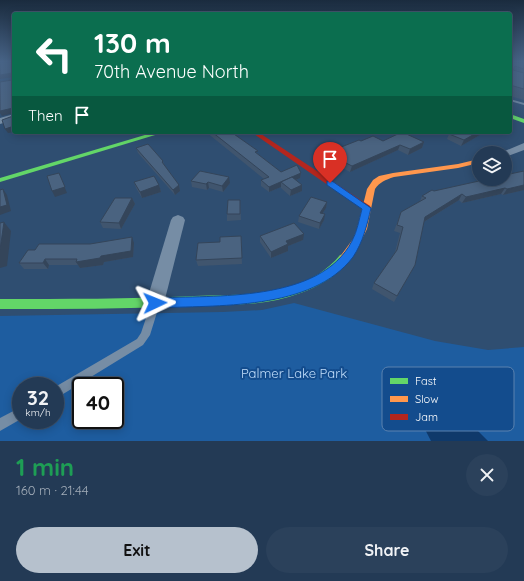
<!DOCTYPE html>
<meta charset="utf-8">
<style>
:root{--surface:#233a55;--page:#2b415b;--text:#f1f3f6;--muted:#a3adb9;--line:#40546c;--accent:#b6c1cd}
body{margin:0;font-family:Quicksand,sans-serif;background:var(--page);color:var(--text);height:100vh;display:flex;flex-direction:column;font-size:15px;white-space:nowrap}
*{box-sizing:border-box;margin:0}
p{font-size:13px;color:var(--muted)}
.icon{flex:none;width:22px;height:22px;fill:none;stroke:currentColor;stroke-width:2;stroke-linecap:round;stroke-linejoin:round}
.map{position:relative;height:441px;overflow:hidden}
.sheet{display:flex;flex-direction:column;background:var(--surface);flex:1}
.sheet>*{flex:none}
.guide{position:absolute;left:12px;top:12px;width:500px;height:122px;border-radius:4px;box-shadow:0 2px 10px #0003,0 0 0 1px var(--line);background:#0b6e4f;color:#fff;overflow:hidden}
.controls{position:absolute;left:472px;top:146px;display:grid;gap:8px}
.controls a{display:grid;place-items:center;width:40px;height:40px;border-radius:50%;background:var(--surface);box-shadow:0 2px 10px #0003,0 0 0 1px var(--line);font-size:20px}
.speed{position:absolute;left:12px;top:377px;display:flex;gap:8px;font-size:20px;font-weight:700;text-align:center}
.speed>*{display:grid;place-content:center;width:52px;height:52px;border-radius:50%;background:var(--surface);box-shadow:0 2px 10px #0003,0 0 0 1px var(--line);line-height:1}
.speed small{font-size:10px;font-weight:400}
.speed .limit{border:2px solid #111;border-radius:6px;background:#fff;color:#111}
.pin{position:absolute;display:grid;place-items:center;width:34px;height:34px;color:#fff;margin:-41px -17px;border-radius:50% 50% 50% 0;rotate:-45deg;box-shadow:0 0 4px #0007}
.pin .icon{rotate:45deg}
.me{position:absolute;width:44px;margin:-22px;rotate:88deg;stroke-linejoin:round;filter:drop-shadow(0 0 3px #0008)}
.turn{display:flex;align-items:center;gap:14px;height:84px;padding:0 16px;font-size:18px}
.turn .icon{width:52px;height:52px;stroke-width:2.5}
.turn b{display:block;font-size:28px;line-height:34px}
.then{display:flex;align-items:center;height:38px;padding:0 16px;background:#0003;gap:8px;font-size:15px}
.round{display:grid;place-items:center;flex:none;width:42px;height:42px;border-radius:21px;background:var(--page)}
.summary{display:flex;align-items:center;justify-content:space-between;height:68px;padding:0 16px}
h1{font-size:24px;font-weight:700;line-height:30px;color:#1e9e55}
.button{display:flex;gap:8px;margin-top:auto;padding:8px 16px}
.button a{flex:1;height:46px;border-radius:24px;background:var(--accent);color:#111;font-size:16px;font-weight:700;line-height:46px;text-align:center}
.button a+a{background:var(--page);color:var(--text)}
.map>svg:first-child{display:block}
.green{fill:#1e5da0;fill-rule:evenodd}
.water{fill:#0f396a}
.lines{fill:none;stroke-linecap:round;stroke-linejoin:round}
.lane{fill:#768da5;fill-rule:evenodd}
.street{fill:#768da5;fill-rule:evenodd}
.fast{fill:#63d668;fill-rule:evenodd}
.slow{fill:#ff974d;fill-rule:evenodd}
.jam{fill:#b3261e;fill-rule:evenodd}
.wall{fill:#40556e}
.shaded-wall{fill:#34455a}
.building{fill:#4a6380;stroke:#34455a}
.route{fill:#1a73e8;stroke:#114b97}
.labels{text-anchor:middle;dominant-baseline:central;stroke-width:4;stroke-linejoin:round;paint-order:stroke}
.near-park-label{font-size:13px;fill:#c3dffc;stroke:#134c8d}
.key{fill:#134c8d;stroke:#5a82af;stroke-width:1}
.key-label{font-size:11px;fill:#fff}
</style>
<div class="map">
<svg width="524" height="441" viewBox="0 0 524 441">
<rect width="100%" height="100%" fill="#2f4e71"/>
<path class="green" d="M294 303 435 341 488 350 524 347V441H0V316L223 312 262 310ZM21 386H55V420H21ZM81 386H115V420H81Z"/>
<polygon class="water" points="419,402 472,425 488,441 431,441 413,406"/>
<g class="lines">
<g class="lane">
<polygon points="510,99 524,103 524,105 510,101"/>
<polygon points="154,302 157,303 159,306 150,335 143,345 55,399 55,387 137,339 141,333 151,303"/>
<polygon points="21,407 21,419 0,431 0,418"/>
</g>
<g class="street">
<polygon points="14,114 14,120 0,124 0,118"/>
<polygon points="524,143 524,150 505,157 505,153 500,153"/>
<polygon points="178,215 183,217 185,220 164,303 161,308 155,311 149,308 146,303 171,220 173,217"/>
</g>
<g class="fast">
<polygon points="510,114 524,119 524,123 510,118"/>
<polygon points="155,132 165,132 0,182 0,178"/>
<path d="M344 254 348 255 349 258C336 282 302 294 277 300 248 306 218 305 189 306 126 309 63 309 0 309V299C65 299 129 299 194 296 227 295 261 296 293 286 311 280 328 270 340 255Z"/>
</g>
<path class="slow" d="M479 159V163L458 168 394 177C385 180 380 182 375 189L367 229 360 243 348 261 344 262 340 261 339 258 353 239 357 229 367 189 373 180 379 176 393 173 458 164Z"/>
<polygon class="jam" points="251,132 258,132 370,206 371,208 370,210 364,210"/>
</g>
<g class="wall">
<polygon points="510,62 524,62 524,100 510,96"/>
<polygon points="206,132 231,132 258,154 281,172 301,173 300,178 296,180 302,191 290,196 281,188 281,187 269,192 261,186 261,180 264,179"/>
<polygon points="485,132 461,146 447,139 449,134"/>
<polygon points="361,141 383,141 424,142 422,148 408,155 398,150 350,172 325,159 326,153"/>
<polygon points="136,148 163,161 164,165 179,185 180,191 175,195 138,153"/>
<polygon points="524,169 524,190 503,195 501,194 462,203 459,200 424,222 415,265 394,302 372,289 374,283 395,252 400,233 394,231 401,212 420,201 422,196 434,191 523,171"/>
<polygon points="191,181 230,183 223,192 209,188 207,190 192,187"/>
<polygon points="134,182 159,185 161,192 142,198 136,188"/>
<polygon points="132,198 135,204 121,229 103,228 100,222"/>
<polygon points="240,200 241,220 227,221 227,214"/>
<polygon points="327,202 326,208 323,213 324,220 319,229 298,222 299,216"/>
<polygon points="241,236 242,264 198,266 196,260 220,242"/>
<polygon points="260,236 303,240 288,246 288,251 271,258 260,242"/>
<polygon points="134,243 133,257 104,262 103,265 80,268 78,265 49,265 48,269 24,269 19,263 35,250"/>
</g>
<g class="shaded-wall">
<polygon points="12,73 14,77 0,79 0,75"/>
<polygon points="13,108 14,113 2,116 0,113 0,111"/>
<polygon points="14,126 14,132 8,133 5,129"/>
<polygon points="478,132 485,132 461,146 464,140"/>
<polygon points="424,142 422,148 408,155 410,149"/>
<polygon points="400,145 398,150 350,172 352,166"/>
<polygon points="59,173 67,193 55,197 52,191"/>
<polygon points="301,173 300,178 285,185 281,182 281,187 269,192 269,187"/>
<polygon points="229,177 230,183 223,192 222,186"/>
<polygon points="208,182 209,188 207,190 206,184"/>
<polygon points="159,185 161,192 142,198 140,192"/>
<polygon points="179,185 180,191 175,195 173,190"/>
<polygon points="302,185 302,191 290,196 291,190"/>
<polygon points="524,185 524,190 503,195 507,189"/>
<polygon points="505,188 501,194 462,203 466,197"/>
<polygon points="3,189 7,195 11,211 0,215 0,207"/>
<polygon points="462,194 459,200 422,223 425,217"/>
<polygon points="132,198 135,204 121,229 119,223"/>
<polygon points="327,202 326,208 319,219 320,213"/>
<polygon points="325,214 324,220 319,229 320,223"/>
<polygon points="4,222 11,231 7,266 0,268 0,250"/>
<polygon points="304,234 303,240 288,246 288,251 271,258 271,252 286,241"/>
<polygon points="132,237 134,243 133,257 104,262 103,265 80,268 76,262 101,256"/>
<polygon points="45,259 49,265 48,269 43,263"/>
</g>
<g class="building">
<polygon points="0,62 14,62 14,126 5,129 2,120 13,116 13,108 0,111 0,82 12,80 14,74 12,73 0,75"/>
<polygon points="510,62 524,62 524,69 515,66 513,70 524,73 524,89 510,85"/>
<polygon points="212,132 231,132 258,151 255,152 281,172 297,165 301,173 269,187 261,180 269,177"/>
<polygon points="402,132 424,142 410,149 400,145 352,166 326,153 359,140 361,141 373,136 383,141"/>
<polygon points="453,132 478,132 464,140 449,134"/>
<polygon points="148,144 163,161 162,162 179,185 173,190 136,148"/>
<polygon points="200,171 229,177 222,186 208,182 206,184 191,181"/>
<polygon points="524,171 524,185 507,189 505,188 466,197 462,194 425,217 415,265 397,296 374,283 397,250 403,227 397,225 401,212 426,198 422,196 432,190 434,191 488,179 505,179 505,175"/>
<polygon points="59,173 65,187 52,191 47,176"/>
<polygon points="154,176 159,185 140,192 134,182"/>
<polygon points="292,177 302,185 291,190 281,182"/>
<polygon points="3,189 7,205 0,207 0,190"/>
<polygon points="311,197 327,202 320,213 325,214 320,223 299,216"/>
<polygon points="115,198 132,198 119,223 100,222"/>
<polygon points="228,200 240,200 240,214 227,214"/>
<polygon points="4,222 0,250 0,223"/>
<polygon points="294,223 304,234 286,241 288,244 271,252 260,236"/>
<polygon points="241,236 242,258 196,260 198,243 220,242 220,237"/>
<polygon points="132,237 131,251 101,256 100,258 76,262 77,259 45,259 43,263 19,263 28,250 35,250 39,244 90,244"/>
</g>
<linearGradient id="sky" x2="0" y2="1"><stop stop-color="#1a2b3e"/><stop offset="0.5" stop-color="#476386"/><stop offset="1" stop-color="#476386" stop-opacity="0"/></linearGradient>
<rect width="524" height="123" fill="url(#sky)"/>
<path class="route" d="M327 181H332L371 208C367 225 363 242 353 257 312 311 216 305 155 308L151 307 149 303 151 299 155 298C214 295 320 303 352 241 357 232 359 220 362 209L327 185Z"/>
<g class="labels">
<g class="near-park-label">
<text x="294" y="373">Palmer Lake Park</text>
</g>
</g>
<rect x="382" y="367" width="132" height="64" rx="6" class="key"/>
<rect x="390" y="378" width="18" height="6" fill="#63d668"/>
<rect x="390" y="396" width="18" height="6" fill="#ff974d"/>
<rect x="390" y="414" width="18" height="6" fill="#b3261e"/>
<g class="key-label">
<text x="415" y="385">Fast</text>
<text x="415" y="403">Slow</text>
<text x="415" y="421">Jam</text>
</g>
</svg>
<div class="controls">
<a><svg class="icon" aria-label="layers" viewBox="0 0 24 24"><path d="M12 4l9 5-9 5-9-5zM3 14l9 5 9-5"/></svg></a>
</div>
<div class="speed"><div>32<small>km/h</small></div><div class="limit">40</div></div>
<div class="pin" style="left:330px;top:183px;background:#d93025"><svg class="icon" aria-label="arrive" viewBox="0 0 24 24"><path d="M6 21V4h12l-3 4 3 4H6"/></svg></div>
<svg class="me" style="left:155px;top:303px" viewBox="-20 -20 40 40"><path d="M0-17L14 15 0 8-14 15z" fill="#1a73e8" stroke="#fff" stroke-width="4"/></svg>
<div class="guide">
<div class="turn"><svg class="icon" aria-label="left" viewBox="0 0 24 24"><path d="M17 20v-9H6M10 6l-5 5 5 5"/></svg><div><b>130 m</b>70th Avenue North</div></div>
<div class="then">Then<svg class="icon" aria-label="arrive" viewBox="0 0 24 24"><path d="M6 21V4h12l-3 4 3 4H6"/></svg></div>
</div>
</div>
<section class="sheet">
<div class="summary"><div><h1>1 min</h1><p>160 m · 21:44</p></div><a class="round"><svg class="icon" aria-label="close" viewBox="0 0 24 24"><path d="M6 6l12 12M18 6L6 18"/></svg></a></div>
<div class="button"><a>Exit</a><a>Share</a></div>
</section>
